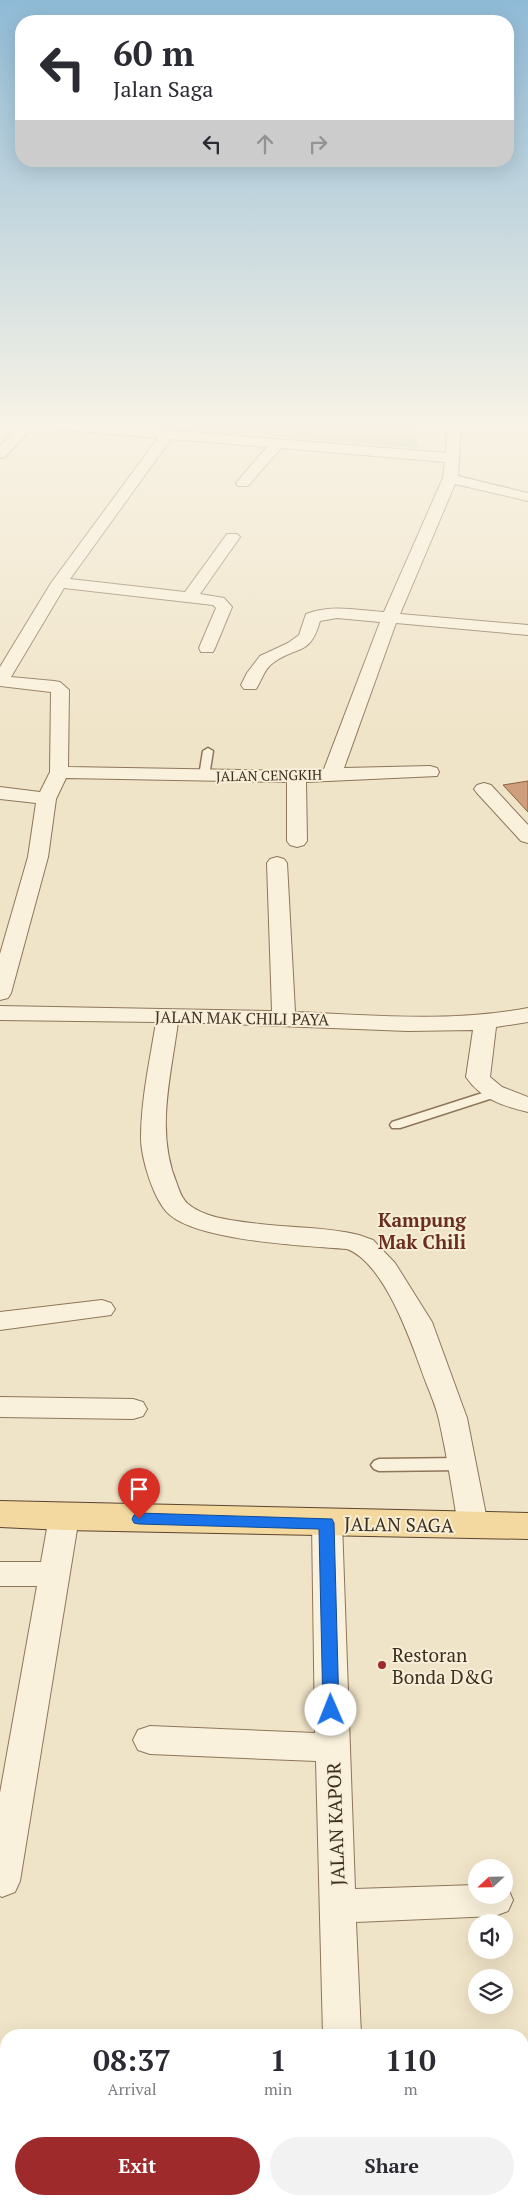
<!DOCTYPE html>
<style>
:root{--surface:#fff;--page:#f2f2f3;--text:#2b2b33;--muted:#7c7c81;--accent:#9e2a2b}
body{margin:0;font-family:"PT Serif",serif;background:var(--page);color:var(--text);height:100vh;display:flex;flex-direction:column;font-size:19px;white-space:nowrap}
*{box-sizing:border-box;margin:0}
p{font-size:16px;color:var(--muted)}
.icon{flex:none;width:28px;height:28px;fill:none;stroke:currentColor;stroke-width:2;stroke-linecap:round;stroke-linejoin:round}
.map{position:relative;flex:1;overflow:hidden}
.details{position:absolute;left:0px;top:2029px;width:529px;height:176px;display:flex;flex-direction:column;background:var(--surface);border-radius:20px 20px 0 0;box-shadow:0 5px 20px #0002}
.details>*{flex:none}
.guide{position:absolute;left:15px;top:15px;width:499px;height:152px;border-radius:20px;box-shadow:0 5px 20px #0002;background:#fff;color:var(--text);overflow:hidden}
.needle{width:32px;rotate:248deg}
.fabs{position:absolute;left:468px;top:1859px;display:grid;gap:10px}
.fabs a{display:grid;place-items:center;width:45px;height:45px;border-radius:50%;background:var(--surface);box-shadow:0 5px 20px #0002;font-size:25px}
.pin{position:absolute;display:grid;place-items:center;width:42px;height:42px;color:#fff;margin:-51px -21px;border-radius:50% 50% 50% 0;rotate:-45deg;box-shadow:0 0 5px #0007}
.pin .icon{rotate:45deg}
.me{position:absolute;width:55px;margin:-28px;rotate:359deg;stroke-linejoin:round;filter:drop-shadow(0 0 4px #0008)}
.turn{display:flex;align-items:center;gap:18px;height:105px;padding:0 15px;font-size:22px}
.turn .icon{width:65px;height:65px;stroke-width:2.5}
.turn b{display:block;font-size:35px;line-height:42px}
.lanes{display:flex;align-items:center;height:48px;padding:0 15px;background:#0003;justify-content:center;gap:25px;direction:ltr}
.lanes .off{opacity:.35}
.eta{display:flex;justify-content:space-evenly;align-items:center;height:85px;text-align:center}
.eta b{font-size:30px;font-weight:700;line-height:35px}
.primary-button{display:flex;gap:10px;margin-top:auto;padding:10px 15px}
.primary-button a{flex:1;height:58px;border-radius:30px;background:var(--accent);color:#fff;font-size:20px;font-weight:700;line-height:58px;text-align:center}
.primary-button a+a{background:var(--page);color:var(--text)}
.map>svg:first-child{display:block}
.cemetery{fill:#bfc49a}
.building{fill:#cf9f7d;stroke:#8d5f41}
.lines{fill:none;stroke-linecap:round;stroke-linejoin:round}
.service-casing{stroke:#8d765c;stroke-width:3}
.minor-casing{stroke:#8d765c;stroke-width:2}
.primary-casing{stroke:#5b4430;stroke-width:2}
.service{fill:#faf1dc;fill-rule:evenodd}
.minor{fill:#faf1dc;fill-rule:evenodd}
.primary{fill:#f3d9a0;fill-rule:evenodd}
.route{fill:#1a73e8;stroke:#114b97}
.poi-dot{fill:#9e2a2b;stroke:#f7eed8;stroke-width:2}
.labels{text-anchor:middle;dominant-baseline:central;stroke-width:4;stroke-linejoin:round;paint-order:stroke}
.far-street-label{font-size:14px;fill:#3d2e20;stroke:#f7eed8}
.street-label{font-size:16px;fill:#3d2e20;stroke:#f7eed8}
.quarter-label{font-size:19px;font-weight:bold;fill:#6b2e1e;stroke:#f7eed8}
.near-street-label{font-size:19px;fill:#3d2e20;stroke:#f7eed8}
.near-poi-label{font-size:19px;fill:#3d2e20;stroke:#f7eed8;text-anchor:start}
</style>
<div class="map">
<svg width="528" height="2204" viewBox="0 0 528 2204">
<rect width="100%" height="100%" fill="#f0e4c8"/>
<polygon class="cemetery" points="79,421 411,421 419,448"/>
<polygon class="building" points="528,781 528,812 503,785"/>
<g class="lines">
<defs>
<g id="service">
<polygon points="208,748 213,751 209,776 204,779 199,776 203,751"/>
<polygon points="495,1089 501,1093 499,1096 400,1128 392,1128 390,1125 392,1122"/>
<polygon points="461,1458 466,1460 469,1464 466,1468 461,1470 379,1471 374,1469 371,1465 374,1461 379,1459"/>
</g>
<g id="minor">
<path d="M0 421H55L446 453 447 421H461L458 476 528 493V501L455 484 400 614 528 625V635L396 623 344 768 430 766 437 768 439 772 437 776 306 782 307 841 304 845 297 847 290 845 287 841V782L66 778 56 799 48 857 11 993 8 998 0 1000V954L28 857 36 803 0 799V787L40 792 50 772 51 692 0 686V667L51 583 158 438 33 427 5 457 0 458V446L19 426 1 424ZM171 439 267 447 236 483 238 486H248L281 448 445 462 443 478 384 612C357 610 331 604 306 614L299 635 288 643 260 656 247 673 241 685 244 689H256C262 680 264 669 273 663 297 645 310 657 320 621L337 618 380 622 324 769 296 771 68 767 69 690 60 682 54 681 11 677 64 588 213 605 216 608 199 648 201 652H213L215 648 232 607 224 598 200 594 240 537 237 534H227L185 592 70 579Z"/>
<polygon points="484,783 491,785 528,825 528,843 521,841 477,793 474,789 477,785"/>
<path d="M277 857 284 859 287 863 295 1012C373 1015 450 1023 528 1008V1022L496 1027 490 1077 502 1087 528 1097V1112C503 1106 481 1099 466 1077L473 1030 408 1031 178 1022C171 1077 155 1131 177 1184 179 1190 182 1199 188 1204 206 1219 237 1221 260 1224 293 1228 328 1227 359 1235L373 1240 395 1263 432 1322 467 1418 488 1525 484 1533 473 1536 462 1533 458 1525C452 1490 447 1455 439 1420 436 1406 430 1393 425 1380 412 1344 385 1263 347 1249 306 1246 200 1241 170 1215 154 1202 141 1158 141 1138 141 1099 150 1060 156 1022L0 1020V1006L272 1011 267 863 270 859Z"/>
<polygon points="102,1300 111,1303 115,1309 111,1315 0,1330 0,1312"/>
<polygon points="0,1397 133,1399 143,1402 147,1409 143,1416 133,1419 0,1417"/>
<polygon points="64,1506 75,1509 79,1517 20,1881 15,1892 2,1897 0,1896 0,1793 37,1586 0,1586 0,1562 41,1562 49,1517 53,1509"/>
<polygon points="327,1512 338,1515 342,1523 355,1889 476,1885 476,1895 504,1895 504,1887 508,1889 513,1900 508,1911 495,1916 356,1922 361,2035 323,2035 316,1761 150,1754 138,1750 133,1740 138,1730 150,1726 315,1733 312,1523 316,1515"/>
<polygon points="328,2199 368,2199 369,2204 329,2204"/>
</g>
<polygon id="primary" points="0,1501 528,1513 528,1539 64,1530 0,1527"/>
</defs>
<use href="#service" class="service-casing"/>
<use href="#minor" class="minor-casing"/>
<use href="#primary" class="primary-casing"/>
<use href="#service" class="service"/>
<use href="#minor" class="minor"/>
<use href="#primary" class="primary"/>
</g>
<linearGradient id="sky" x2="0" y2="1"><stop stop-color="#8fbad6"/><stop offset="0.58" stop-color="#f8f3e6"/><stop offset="1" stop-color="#f8f3e6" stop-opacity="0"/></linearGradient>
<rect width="528" height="730" fill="url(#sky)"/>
<polygon class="route" points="139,1513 332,1519 334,1523 339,1710 336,1715 331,1717 325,1715 323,1710 319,1529 139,1524 134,1523 132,1519 134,1515"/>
<circle class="poi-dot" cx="382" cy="1665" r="5"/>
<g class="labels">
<g class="far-street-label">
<text transform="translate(269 775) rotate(-1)">JALAN CENGKIH</text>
</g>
<g class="street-label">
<text transform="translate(242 1018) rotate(1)">JALAN MAK CHILI PAYA</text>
</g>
<g class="quarter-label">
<text x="422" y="1219">Kampung<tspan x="422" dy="22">Mak Chili</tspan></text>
</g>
<g class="near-street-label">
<text transform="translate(399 1524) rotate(1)">JALAN SAGA</text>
<text transform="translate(335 1824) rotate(-92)">JALAN KAPOR</text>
</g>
<g class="near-poi-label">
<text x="392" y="1654">Restoran<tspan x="392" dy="22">Bonda D&amp;G</tspan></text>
</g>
</g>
</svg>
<div class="fabs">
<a><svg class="needle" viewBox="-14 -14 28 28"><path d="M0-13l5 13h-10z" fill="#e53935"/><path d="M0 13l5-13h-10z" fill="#7c7c81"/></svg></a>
<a><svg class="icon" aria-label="sound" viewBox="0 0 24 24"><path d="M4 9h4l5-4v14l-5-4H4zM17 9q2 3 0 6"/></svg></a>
<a><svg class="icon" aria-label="layers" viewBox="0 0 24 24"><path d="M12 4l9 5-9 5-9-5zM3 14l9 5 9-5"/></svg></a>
</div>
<div class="pin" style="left:139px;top:1519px;background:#d93025"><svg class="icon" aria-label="arrive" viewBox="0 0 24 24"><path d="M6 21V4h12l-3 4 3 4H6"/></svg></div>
<svg class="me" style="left:331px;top:1710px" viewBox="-20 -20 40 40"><circle r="19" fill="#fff"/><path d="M0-13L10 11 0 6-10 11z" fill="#1a73e8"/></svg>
<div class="guide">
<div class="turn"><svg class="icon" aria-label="left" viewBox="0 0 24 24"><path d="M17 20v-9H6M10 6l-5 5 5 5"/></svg><div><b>60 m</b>Jalan Saga</div></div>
<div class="lanes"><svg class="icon" aria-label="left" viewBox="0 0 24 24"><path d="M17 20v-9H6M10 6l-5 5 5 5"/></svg><svg class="icon off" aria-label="ahead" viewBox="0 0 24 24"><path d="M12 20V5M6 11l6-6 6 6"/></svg><svg class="icon off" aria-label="right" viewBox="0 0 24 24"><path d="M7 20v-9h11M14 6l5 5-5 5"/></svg></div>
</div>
<section class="details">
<div class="eta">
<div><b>08:37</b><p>Arrival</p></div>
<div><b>1</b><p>min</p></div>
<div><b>110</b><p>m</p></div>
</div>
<div class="primary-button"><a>Exit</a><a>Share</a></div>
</section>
</div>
